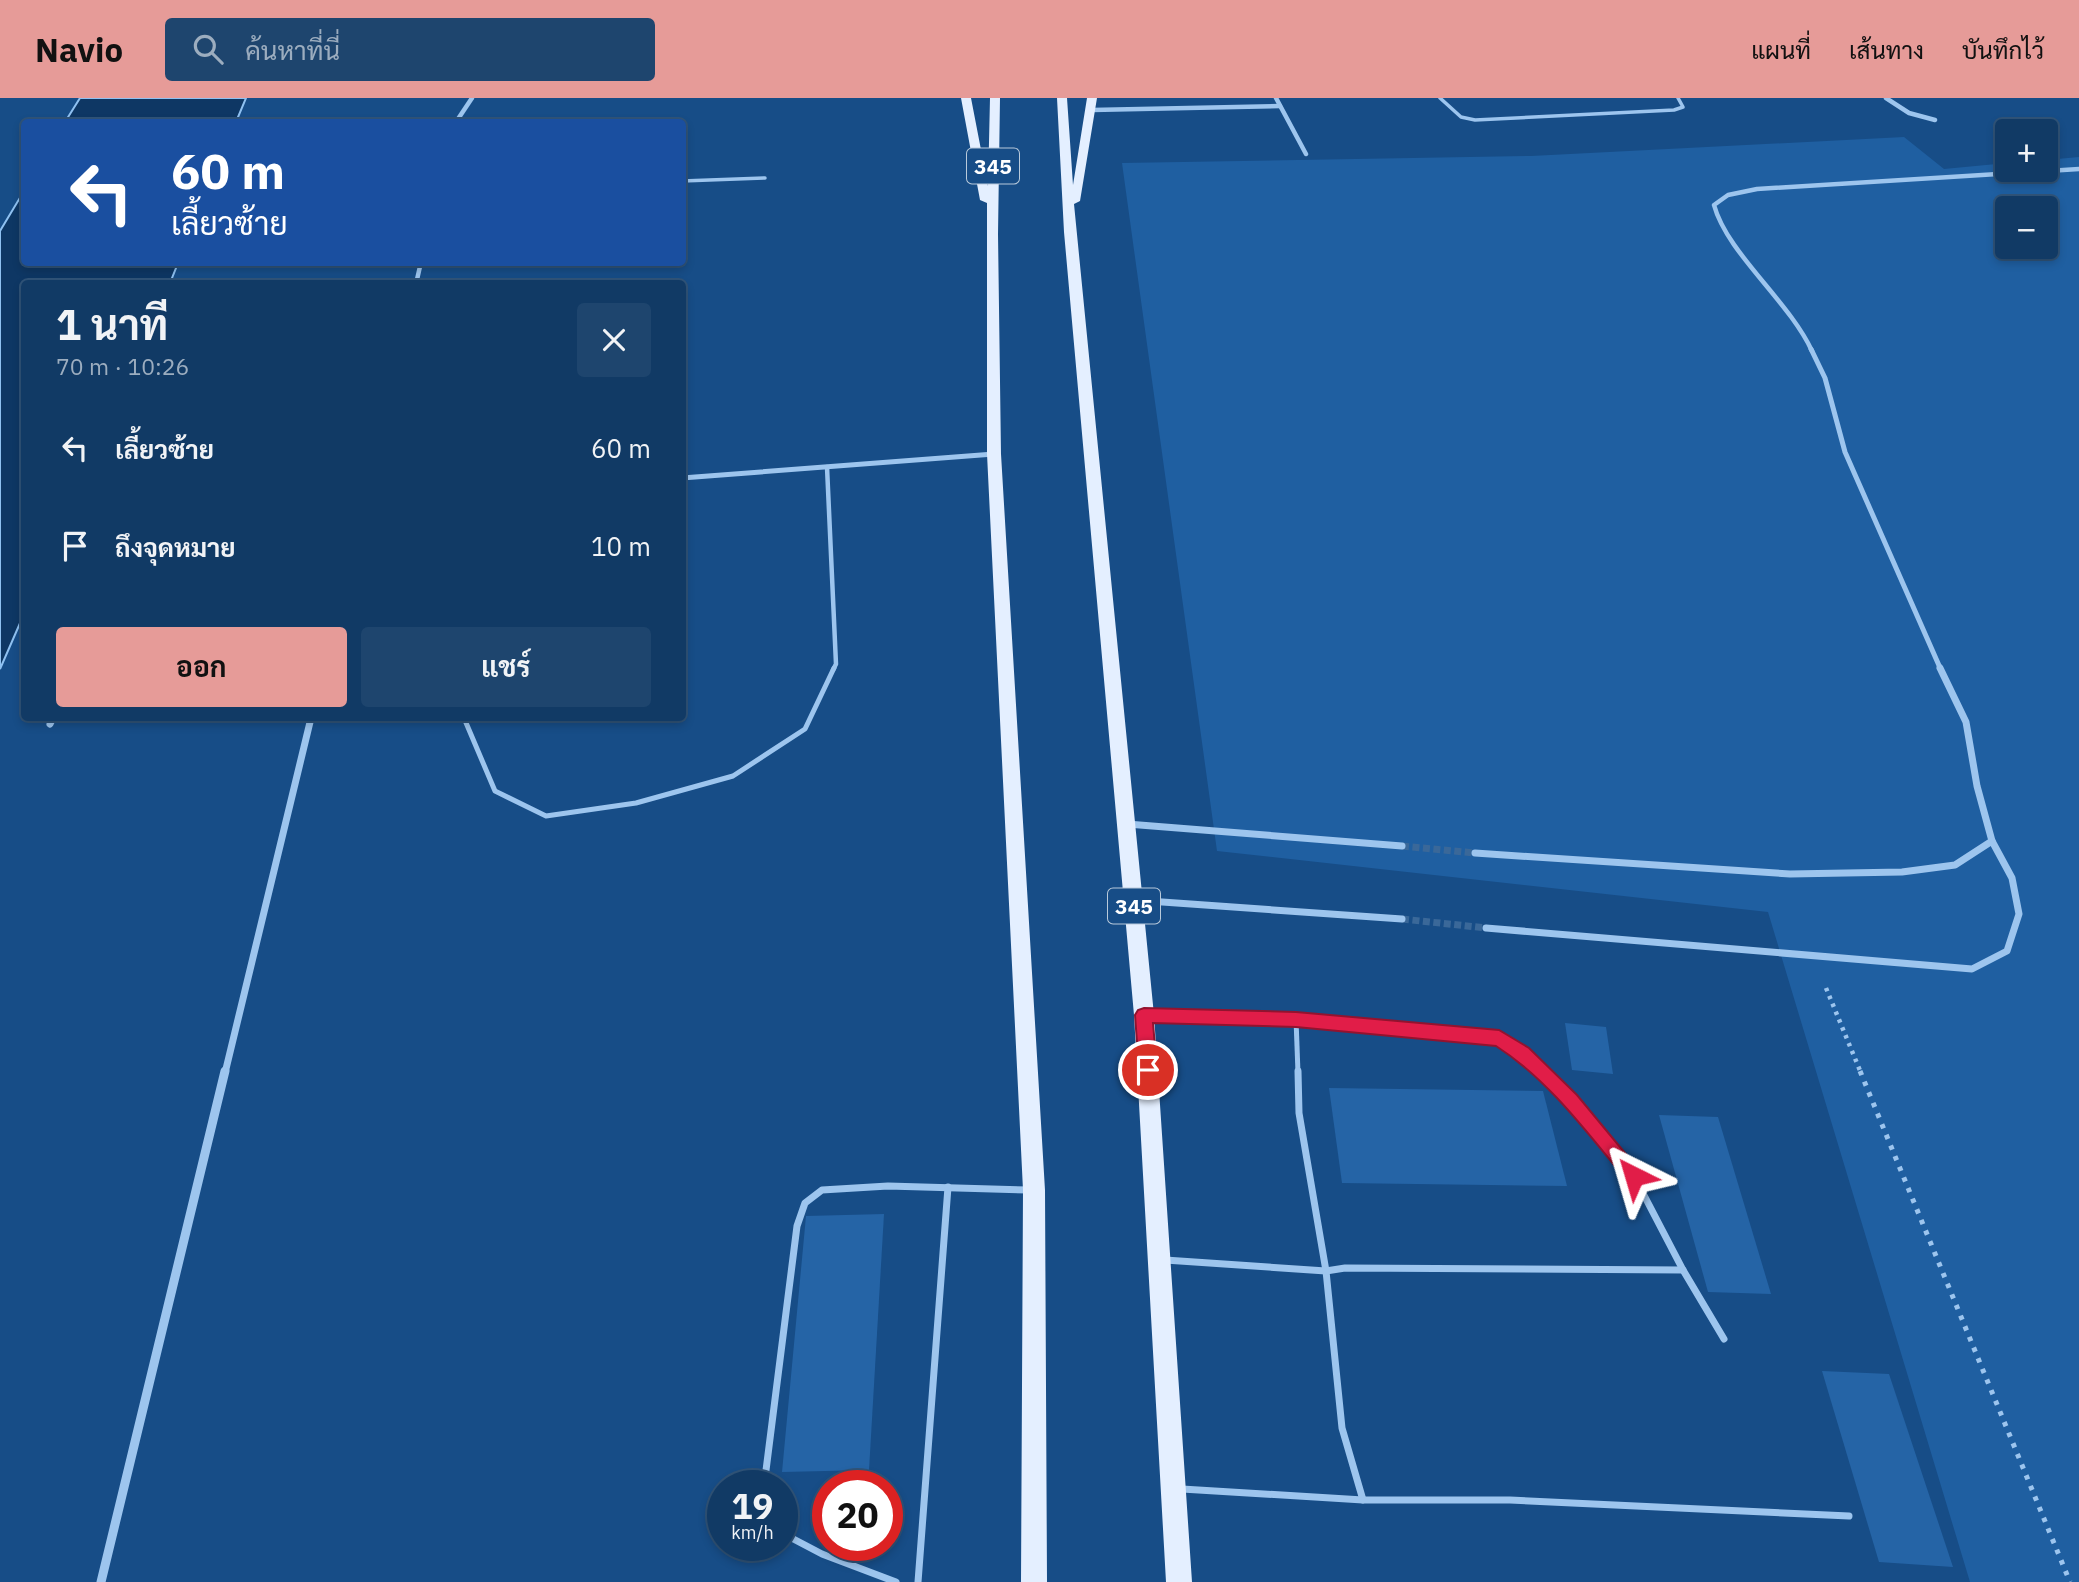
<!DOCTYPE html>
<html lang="th">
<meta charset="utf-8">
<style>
:root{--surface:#113a65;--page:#1e456e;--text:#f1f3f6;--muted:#9cadbf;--line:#305479;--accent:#e69b98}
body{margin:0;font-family:"IBM Plex Sans",Sarabun,sans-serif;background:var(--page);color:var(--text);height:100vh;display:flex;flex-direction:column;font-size:26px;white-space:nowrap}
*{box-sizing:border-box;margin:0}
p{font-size:23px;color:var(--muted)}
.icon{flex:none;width:38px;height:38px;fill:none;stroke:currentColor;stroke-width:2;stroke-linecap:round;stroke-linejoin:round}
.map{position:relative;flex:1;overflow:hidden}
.details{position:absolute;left:21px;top:182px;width:665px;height:441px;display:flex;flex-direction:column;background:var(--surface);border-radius:7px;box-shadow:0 4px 10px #0003,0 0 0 2px var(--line)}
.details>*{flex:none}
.hud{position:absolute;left:21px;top:21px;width:665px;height:147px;border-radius:7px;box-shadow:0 4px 10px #0003,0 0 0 2px var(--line);background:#1a4fa0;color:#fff;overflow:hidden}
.controls{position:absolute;left:1995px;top:21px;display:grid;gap:14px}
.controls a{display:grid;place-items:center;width:63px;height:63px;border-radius:7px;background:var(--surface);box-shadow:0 4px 10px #0003,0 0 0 2px var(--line);font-size:35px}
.speed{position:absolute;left:707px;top:1372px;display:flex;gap:14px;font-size:35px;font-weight:700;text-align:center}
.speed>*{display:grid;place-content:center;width:91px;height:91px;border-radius:50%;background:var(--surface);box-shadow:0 4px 10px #0003,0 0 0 2px var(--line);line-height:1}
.speed small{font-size:18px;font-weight:400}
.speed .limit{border:10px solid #d22;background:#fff;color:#111}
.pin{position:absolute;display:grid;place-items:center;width:60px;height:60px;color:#fff;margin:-30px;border:4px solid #fff;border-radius:50%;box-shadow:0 2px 7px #0007}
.me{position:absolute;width:77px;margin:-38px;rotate:320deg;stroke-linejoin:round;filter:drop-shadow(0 0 5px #0008)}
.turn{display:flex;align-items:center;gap:24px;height:147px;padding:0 35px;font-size:32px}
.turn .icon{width:91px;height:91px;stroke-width:2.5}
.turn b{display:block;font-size:49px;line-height:60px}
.round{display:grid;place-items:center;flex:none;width:74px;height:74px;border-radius:7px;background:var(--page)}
.summary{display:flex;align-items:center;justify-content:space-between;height:119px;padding:0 35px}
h1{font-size:42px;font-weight:700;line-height:52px}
.button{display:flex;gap:14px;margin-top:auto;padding:14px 35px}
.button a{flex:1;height:80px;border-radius:7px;background:var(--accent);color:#111;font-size:28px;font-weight:700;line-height:80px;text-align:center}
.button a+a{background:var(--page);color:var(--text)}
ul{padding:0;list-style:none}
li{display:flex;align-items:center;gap:21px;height:98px;padding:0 35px}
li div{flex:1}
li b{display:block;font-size:26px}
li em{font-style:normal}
header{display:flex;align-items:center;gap:42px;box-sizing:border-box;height:98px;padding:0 35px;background:var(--accent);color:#111}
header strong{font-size:33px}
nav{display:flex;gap:38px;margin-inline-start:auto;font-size:24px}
.search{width:490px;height:63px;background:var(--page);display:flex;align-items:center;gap:18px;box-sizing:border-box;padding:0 24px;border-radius:7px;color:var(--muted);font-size:26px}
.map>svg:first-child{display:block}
.green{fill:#1f5fa1;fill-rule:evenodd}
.water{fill:#0e3764;stroke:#8fc1f1;stroke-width:2}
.building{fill:#2564a6}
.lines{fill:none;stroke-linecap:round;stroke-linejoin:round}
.street-tunnel{stroke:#3a6899;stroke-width:7;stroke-dasharray:7 3.5;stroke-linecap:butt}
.path-far1{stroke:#9dc5ee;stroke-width:4.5;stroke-dasharray:3.5 5;stroke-linecap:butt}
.path{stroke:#9dc5ee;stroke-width:5;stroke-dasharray:4.5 7;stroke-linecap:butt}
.lane-far3{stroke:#9dc5ee;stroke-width:3.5}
.lane-far2{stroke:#9dc5ee;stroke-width:4.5}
.lane-far1{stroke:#9dc5ee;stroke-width:5}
.lane{stroke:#9dc5ee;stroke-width:7}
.street-far3{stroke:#9dc5ee;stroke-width:4.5}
.street-far2{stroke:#9dc5ee;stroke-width:5}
.street-far1{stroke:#9dc5ee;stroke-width:7}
.street{stroke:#9dc5ee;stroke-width:9}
.primary{fill:#e4efff;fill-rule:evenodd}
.route{fill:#e11d48;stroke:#92132f;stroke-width:2}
.labels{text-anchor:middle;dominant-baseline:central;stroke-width:7;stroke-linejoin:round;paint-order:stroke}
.shield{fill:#174d87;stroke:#b9cadb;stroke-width:2}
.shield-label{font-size:21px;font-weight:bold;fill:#fff}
</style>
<header>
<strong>Navio</strong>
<div class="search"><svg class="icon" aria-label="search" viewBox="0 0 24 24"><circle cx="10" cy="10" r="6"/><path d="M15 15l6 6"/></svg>ค้นหาที่นี่</div>
<nav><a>แผนที่</a><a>เส้นทาง</a><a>บันทึกไว้</a></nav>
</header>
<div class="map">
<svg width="2079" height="1484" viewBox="0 0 2079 1484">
<rect width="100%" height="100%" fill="#174d87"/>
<path class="green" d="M1904 39 1944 71 2007 65V72H2046V62L2079 59V1484H1970L1768 814 1217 753 1122 65 1531 58ZM2007 110H2046V149H2007Z"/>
<g class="water">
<polygon points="80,0 246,0 236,24 65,24"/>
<polygon points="24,93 24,164 178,165 170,185 24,186 24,516 0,571 0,133"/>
</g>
<g class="building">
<polygon points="1565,925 1606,929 1613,976 1572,972"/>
<polygon points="1329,990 1543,993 1567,1088 1342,1085"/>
<polygon points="1659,1017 1718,1019 1771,1196 1708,1194"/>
<polygon points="884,1116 869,1372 782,1374 806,1118"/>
<polygon points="1822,1273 1889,1276 1953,1469 1879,1464"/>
</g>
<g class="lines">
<g class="street-tunnel">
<polyline points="1402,748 1475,755"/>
<polyline points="1402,821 1486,830"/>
</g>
<polyline class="path-far1" points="1826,890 1861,975"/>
<polyline class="path" points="1860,973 2070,1484"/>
<g class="lane-far3">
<polyline points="1440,0 1461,19 1475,22 1674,12 1683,9 1678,0"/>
<polyline points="682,83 765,80"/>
</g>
<polyline class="lane-far2" points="827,369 836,566 833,572"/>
<g class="lane-far1">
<polyline points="464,620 495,693 546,718 636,705 733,678 805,631 834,570"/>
<polyline points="1147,917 1296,921 1499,940 1522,955 1542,975"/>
<polyline points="1296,921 1298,975"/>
</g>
<g class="lane">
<polyline points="1298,973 1299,1015 1326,1173 1342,1330 1363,1402"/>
<polyline points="1540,973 1571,1003 1634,1078 1683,1172 1724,1241"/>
<polyline points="1165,1162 1326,1173 1345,1170 1683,1172"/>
<polyline points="764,1388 797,1128 805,1105 822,1092 888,1088 1029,1092"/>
<polyline points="1182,1391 1363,1402 1510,1402 1849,1418"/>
<polyline points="782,1435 822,1456 896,1484"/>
<polyline points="918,1484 948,1089"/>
</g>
<g class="street-far3">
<polyline points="1276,0 1306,56"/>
<polyline points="1886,0 1909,15 1935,22"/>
<polyline points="1092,12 1280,8"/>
<polyline points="456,24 472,0"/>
<polyline points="416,186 421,164"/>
<path d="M1812 253C1789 203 1727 155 1714 107L1728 97 1757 91 2079 71"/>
</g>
<g class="street-far2">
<polyline points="1811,251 1825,280 1845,354 1941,572"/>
<polyline points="682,380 994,356"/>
</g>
<g class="street-far1">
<polyline points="50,626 53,620"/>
<polyline points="1127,726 1402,748"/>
<polyline points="1475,755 1790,776 1902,774 1955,767 1992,743"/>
<polyline points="1134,802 1402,821"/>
<polyline points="1486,830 1972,871 2007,853 2019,816 2012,780 1992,743 1977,688 1966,624 1940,570"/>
<polyline points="225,975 311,620"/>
</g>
<polyline class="street" points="101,1484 225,973"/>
<g class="primary">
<polygon points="961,0 971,0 988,88 990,0 1000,0 998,136 1001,356 1045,1092 1047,1484 1021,1484 1023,1092 987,356 987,105 980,102"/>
<polygon points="1057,0 1067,0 1073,87 1087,0 1097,0 1080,103 1074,106 1154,917 1192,1484 1166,1484 1134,917 1064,134"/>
</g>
</g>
<path class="route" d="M1144 910 1296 914 1499 932 1529 950 1577 997 1644 1078 1641 1084 1634 1087 1628 1084C1588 1036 1549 982 1496 948L1296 929 1153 925 1157 972 1154 977 1148 980 1141 977 1139 972 1135 917 1138 912Z"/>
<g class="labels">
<g class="shield">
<rect x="967" y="50.5" width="52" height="35" rx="5"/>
<rect x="1108" y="790.5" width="52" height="35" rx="5"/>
</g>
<g class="shield-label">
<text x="993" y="68">345</text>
<text x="1134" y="808">345</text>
</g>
</g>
</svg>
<div class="controls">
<a>+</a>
<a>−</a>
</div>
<div class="speed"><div>19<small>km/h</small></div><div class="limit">20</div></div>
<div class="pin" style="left:1148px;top:972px;background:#d93025"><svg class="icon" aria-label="arrive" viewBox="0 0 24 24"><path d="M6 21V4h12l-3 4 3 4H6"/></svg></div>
<svg class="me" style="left:1634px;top:1078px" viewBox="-20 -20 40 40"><path d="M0-17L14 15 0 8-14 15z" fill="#e11d48" stroke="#fff" stroke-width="4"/></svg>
<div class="hud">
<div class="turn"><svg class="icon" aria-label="left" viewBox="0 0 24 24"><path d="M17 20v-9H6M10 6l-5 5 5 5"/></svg><div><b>60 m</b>เลี้ยวซ้าย</div></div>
</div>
<section class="details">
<div class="summary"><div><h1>1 นาที</h1><p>70 m · 10:26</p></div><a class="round"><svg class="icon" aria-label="close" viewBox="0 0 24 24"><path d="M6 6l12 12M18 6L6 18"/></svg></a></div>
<ul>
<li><svg class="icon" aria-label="left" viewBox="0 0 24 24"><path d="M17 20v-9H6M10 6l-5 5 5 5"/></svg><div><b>เลี้ยวซ้าย</b></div><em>60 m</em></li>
<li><svg class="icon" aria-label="arrive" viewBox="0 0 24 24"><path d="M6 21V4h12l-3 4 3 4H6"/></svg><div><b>ถึงจุดหมาย</b></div><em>10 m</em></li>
</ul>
<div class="button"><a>ออก</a><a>แชร์</a></div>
</section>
</div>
